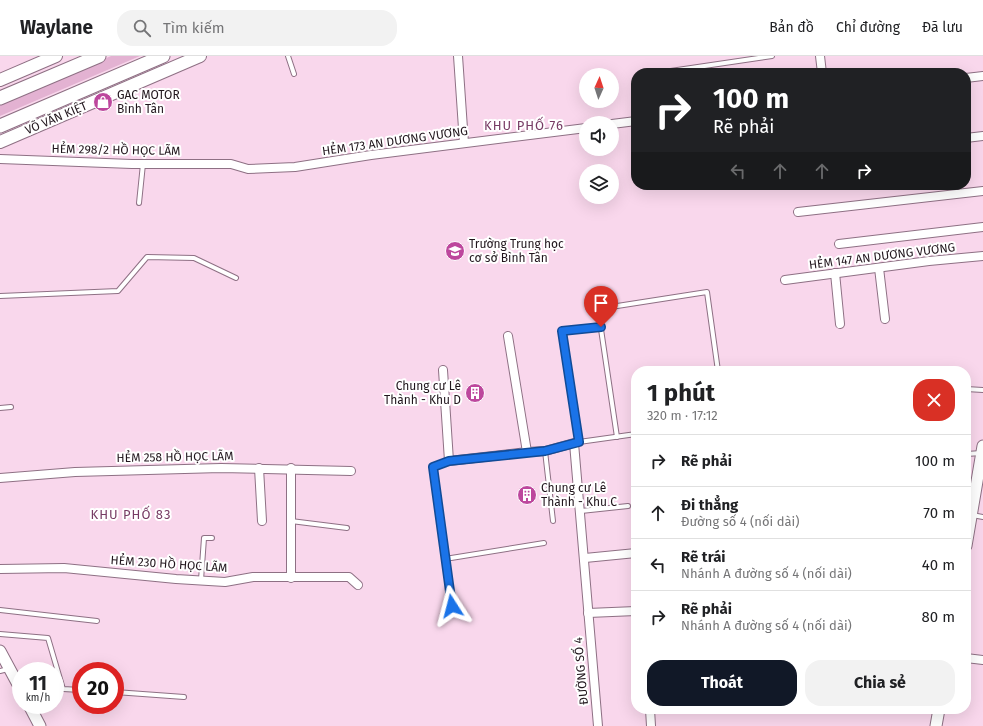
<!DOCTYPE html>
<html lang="vi">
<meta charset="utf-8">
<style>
:root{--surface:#fff;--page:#f2f2f2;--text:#202124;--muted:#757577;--line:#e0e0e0;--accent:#111827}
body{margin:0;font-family:"Fira Sans",sans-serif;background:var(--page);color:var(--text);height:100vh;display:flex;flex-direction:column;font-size:15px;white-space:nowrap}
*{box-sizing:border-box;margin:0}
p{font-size:13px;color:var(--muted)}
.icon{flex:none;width:22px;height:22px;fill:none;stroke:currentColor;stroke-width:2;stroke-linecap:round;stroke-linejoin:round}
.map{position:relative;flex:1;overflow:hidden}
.details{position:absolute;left:631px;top:310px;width:340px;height:348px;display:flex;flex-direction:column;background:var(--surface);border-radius:16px;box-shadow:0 4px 16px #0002}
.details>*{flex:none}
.guide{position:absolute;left:631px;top:12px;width:340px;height:122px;border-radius:16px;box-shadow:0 4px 16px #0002;background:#202124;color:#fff;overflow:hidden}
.needle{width:26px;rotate:3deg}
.controls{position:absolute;left:579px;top:12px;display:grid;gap:8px}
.controls a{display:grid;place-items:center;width:40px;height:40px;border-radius:50%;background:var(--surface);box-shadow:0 4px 16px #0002;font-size:20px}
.speed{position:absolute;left:12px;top:606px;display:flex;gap:8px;font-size:20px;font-weight:700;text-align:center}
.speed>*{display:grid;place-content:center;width:52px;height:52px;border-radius:50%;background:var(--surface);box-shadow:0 4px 16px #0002;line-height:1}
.speed small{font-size:10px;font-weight:400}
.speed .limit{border:6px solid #d22;background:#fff;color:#111}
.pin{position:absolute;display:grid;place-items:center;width:34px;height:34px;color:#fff;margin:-41px -17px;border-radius:50% 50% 50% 0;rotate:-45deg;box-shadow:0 0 4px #0007}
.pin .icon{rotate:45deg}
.me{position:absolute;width:44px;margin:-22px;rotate:351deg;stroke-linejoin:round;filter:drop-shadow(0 0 3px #0008)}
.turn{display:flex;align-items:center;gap:14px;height:84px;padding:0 16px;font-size:18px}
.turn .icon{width:52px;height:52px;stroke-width:2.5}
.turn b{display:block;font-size:28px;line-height:34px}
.lanes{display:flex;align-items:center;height:38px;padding:0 16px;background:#0003;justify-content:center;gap:20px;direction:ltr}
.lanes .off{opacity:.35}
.round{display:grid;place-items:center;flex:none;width:42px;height:42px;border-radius:16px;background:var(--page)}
.overview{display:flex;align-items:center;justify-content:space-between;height:68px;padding:0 16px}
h1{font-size:24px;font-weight:700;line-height:30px}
.action{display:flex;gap:8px;margin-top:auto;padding:8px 16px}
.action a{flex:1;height:46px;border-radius:16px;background:var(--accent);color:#fff;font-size:16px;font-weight:700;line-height:46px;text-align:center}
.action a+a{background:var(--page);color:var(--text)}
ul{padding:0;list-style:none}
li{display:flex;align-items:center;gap:12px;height:52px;padding:0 16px;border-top:1px solid var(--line)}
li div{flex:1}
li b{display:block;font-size:15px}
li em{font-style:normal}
header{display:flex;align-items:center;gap:24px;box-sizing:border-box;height:56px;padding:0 20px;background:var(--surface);border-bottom:1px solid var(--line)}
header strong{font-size:19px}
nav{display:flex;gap:22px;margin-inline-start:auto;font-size:14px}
.search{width:280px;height:36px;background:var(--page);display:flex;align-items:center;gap:10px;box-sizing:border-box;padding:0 14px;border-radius:16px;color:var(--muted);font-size:15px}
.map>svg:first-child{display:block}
.green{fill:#e3b2d2}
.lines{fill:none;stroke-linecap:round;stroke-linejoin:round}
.service-casing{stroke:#8e7084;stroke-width:6}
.minor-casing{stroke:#8e7084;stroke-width:10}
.secondary-casing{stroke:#8e7084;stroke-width:13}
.primary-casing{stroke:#8e7084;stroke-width:14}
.trunk-casing{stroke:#8e7084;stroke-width:15}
.service{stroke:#fff;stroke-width:4}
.minor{stroke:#fff;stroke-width:8}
.secondary{stroke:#fff;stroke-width:11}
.primary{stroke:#fff;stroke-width:12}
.trunk{stroke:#fff;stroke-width:13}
.route-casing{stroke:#114b97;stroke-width:10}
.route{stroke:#1a73e8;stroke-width:7}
.labels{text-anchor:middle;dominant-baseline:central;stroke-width:4;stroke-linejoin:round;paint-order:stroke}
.poi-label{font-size:12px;fill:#20151c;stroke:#fff;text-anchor:start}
.street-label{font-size:12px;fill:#20151c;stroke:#fff}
.neighbourhood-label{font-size:13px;letter-spacing:1px;fill:#773b64;stroke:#fff}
</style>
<header>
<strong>Waylane</strong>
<div class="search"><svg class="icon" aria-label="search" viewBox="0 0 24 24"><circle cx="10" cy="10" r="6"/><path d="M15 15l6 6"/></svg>Tìm kiếm</div>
<nav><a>Bản đồ</a><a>Chỉ đường</a><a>Đã lưu</a></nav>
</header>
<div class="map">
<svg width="983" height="670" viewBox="0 0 983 670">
<rect width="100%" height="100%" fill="#f9d7ec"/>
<polygon class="green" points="111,0 140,0 0,60 0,48"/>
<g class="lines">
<defs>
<g id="service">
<polyline points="288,0 294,18"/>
<polyline points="657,17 772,0"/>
<polyline points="139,147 143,108"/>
<polyline points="0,240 118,235 147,201 194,202 236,222"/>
<polyline points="966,333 983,334"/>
<polyline points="0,352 11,351"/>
<polyline points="617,381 598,253 707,236 718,315"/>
<polyline points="579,386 636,378"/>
<polyline points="574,387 579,386 562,275 601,271"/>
<polyline points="545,395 553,465"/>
<polyline points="966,398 982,397"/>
<polyline points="449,405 433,411 452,549"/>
<polyline points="581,455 628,450"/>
<polyline points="972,459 983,461"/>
<polyline points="291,465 347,472"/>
<polyline points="445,503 544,487"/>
<polyline points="201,524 204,482 212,482"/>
<polyline points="0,554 97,565"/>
<polyline points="0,578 48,582 63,633 81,634"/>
<polyline points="0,615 8,613"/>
<polyline points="115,636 184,641"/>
</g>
<g id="minor">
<polyline points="458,0 464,87"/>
<polyline points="820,0 822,17"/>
<polyline points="966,22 983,20"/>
<polyline points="612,68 636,65"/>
<polyline points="966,82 983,80"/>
<polyline points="0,103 132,108 231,108 248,113 295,111 371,99 586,72"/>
<polyline points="798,156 983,135"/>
<polyline points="839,188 983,171"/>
<polyline points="879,212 885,263"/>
<polyline points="835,217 840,268"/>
<polyline points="785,224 929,205 983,200"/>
<polyline points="508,280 527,396 545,395 574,387 598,670"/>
<polyline points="443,314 449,405 527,396"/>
<polyline points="259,412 262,465"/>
<polyline points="0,422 75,416 221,412 351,415"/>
<polyline points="585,502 636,497"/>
<polyline points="0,513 64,512 176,523 225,526 253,521 349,521 358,529"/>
<polyline points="291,522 291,412"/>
<polyline points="588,557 636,555"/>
<polyline points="966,602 983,604"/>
<polyline points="650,653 651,670"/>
</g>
<g id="secondary">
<polyline points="966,490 983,390"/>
<polyline points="0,595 21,634"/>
<polyline points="29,649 40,670"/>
<polyline points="936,670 939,653"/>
</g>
<g id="primary">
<polyline points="0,24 56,0"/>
<polyline points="0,86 200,0"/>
</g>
<g id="trunk">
<polyline points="0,42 99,0"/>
<polyline points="0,70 163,0"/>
</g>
</defs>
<use href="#service" class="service-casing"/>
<use href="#minor" class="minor-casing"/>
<use href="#secondary" class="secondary-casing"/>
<use href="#primary" class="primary-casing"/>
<use href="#trunk" class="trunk-casing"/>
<use href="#service" class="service"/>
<use href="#minor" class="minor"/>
<use href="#secondary" class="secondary"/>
<use href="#primary" class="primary"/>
<use href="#trunk" class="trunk"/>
</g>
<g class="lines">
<defs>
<polyline id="route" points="452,550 433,411 449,405 545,395 579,386 562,275 601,271"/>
</defs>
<use href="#route" class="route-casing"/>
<use href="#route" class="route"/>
</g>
<defs>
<symbol id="shop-disc" viewBox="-11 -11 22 22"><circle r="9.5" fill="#bd479d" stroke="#fff"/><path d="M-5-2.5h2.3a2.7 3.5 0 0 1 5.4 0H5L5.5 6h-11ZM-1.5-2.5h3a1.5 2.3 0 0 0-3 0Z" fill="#fff"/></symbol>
<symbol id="school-disc" viewBox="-11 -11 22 22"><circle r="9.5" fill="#bd479d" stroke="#fff"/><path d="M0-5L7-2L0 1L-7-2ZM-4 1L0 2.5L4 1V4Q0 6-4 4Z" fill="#fff"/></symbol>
<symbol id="building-disc" viewBox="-11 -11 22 22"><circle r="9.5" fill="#bd479d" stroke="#fff"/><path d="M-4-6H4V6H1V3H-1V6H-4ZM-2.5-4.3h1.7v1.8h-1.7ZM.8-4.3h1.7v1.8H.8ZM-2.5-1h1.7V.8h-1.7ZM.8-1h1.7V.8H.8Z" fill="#fff"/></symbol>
</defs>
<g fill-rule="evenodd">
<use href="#shop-disc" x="92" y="35" width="22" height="22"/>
<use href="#school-disc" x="444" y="184" width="22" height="22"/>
<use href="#building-disc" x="464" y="326" width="22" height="22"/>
<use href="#building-disc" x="516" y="428" width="22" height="22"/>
</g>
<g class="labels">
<g class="poi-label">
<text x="117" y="39">GAC MOTOR<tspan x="117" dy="14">Bình Tân</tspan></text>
<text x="469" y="188">Trường Trung học<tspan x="469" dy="14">cơ sở Bình Tân</tspan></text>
<text x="461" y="330" text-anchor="end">Chung cư Lê<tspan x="461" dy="14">Thành - Khu D</tspan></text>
<text x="541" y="432">Chung cư Lê<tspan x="541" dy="14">Thành - Khu C</tspan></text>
</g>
<g class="street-label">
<text transform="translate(56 62) rotate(-23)">VÕ VĂN KIỆT</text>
<text transform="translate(395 85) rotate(-8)">HẺM 173 AN DƯƠNG VƯƠNG</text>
<text transform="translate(116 94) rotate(1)">HẺM 298/2 HỒ HỌC LÃM</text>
<text transform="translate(882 200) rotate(-7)">HẺM 147 AN DƯƠNG VƯƠNG</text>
<text transform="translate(175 401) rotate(-1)">HẺM 258 HỒ HỌC LÃM</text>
<text transform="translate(169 508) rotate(4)">HẺM 230 HỒ HỌC LÃM</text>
<text transform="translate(581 615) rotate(-95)">ĐƯỜNG SỐ 4</text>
</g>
<g class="neighbourhood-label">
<text x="524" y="69">KHU PHỐ 76</text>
<text x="131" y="458">KHU PHỐ 83</text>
</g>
</g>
</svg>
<div class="controls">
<a><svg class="needle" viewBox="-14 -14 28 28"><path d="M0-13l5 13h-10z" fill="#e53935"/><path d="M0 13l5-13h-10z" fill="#757577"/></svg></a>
<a><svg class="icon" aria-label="sound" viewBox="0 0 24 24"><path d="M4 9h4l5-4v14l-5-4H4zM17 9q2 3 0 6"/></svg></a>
<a><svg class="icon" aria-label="layers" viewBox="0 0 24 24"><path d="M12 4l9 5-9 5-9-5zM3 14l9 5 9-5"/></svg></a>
</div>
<div class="speed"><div>11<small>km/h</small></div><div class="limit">20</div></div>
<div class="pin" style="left:601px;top:271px;background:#d93025"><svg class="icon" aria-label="arrive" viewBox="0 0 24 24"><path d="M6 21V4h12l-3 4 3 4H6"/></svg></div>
<svg class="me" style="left:452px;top:550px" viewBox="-20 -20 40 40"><path d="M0-17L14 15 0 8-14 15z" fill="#1a73e8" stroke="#fff" stroke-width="4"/></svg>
<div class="guide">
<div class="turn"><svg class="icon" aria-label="right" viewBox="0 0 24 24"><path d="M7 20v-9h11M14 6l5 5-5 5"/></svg><div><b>100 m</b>Rẽ phải</div></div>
<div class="lanes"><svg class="icon off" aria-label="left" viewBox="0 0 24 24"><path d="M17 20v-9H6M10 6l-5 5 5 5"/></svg><svg class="icon off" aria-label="ahead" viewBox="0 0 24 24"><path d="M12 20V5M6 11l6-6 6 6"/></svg><svg class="icon off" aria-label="ahead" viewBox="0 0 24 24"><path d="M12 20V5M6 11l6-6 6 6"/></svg><svg class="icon" aria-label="right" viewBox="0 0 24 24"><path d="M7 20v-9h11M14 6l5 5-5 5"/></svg></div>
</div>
<section class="details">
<div class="overview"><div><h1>1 phút</h1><p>320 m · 17:12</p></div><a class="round" style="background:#d93025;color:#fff"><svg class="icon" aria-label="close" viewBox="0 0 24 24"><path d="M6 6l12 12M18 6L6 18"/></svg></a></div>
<ul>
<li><svg class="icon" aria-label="right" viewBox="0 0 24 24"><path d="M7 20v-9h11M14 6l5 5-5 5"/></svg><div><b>Rẽ phải</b></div><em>100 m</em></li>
<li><svg class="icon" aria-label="ahead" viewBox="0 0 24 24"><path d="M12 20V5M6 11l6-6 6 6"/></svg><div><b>Đi thẳng</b><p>Đường số 4 (nối dài)</p></div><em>70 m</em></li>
<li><svg class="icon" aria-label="left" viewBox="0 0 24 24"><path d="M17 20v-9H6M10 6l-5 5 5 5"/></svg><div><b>Rẽ trái</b><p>Nhánh A đường số 4 (nối dài)</p></div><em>40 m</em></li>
<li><svg class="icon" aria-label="right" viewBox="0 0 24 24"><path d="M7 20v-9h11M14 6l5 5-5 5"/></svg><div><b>Rẽ phải</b><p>Nhánh A đường số 4 (nối dài)</p></div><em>80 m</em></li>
</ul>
<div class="action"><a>Thoát</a><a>Chia sẻ</a></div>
</section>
</div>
